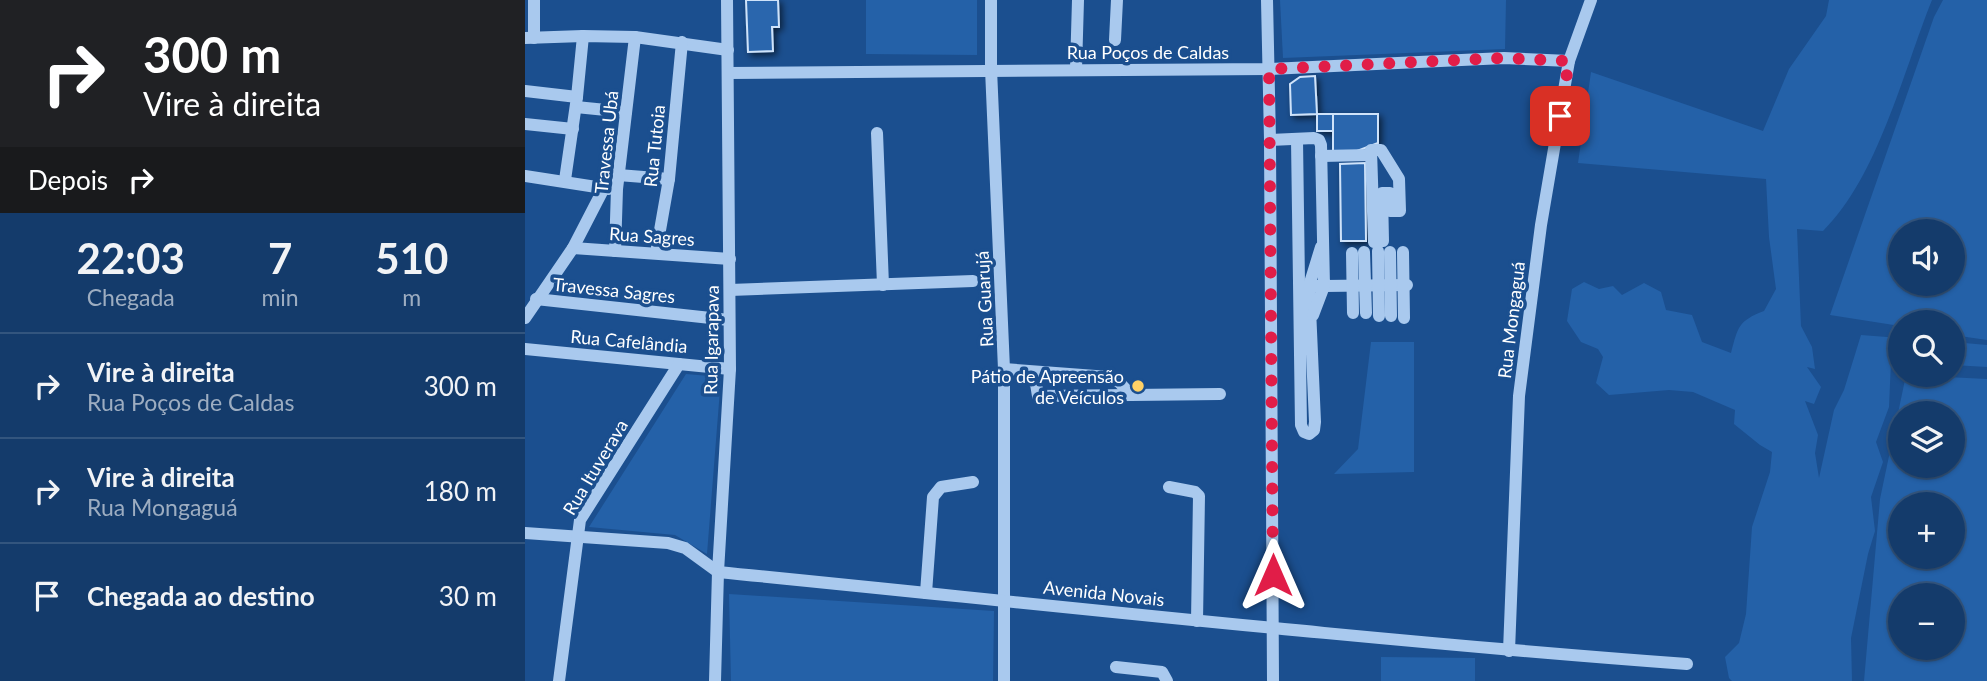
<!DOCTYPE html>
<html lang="pt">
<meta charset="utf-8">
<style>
:root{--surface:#143b6b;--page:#214673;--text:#f1f3f6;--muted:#9dadc1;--line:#33557e}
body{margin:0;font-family:Lato,sans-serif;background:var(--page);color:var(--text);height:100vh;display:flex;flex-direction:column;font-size:26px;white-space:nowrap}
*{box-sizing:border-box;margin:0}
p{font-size:23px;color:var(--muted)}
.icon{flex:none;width:38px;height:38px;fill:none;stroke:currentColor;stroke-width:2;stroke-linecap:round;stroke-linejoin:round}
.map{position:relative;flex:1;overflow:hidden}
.panel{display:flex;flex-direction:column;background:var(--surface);width:525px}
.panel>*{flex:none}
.banner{background:#202124;color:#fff;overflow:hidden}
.tools{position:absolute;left:1363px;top:219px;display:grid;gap:14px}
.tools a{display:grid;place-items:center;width:77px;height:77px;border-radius:50%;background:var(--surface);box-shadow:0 2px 5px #0004,0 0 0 2px var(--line);font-size:35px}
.pin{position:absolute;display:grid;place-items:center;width:60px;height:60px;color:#fff;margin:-30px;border-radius:14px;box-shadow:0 4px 10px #0006}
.me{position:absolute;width:77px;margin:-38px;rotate:0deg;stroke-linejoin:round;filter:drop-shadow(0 0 5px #0008)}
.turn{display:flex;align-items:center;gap:24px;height:147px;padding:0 28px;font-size:32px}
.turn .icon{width:91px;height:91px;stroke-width:2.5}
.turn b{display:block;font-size:49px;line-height:60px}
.then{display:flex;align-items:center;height:66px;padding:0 28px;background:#0003;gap:14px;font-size:26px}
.eta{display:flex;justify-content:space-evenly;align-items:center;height:119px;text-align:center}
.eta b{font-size:42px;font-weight:700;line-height:49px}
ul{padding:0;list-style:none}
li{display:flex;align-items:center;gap:21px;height:105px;padding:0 28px;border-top:2px solid var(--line)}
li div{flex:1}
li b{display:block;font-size:26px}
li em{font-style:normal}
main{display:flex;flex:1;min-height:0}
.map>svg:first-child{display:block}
.green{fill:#2461a8;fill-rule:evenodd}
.building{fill:#2a66ad;stroke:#cfe3fa;stroke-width:2;filter:url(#shadow)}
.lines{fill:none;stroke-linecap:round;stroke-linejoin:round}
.minor{stroke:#a9c9ee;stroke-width:12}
.route{stroke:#e11d48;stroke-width:12;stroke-dasharray:0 21.6}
.poi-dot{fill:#ffd166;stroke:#1b4f8f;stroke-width:2.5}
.labels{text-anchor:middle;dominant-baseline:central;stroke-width:7;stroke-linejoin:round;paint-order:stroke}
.street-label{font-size:18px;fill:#fff;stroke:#1b4f8f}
.poi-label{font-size:18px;fill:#fff;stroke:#1b4f8f;text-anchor:end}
</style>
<main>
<section class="panel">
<div class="banner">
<div class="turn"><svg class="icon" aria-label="right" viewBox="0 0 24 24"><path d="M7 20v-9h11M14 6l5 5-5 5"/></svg><div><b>300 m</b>Vire à direita</div></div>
<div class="then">Depois<svg class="icon" aria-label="right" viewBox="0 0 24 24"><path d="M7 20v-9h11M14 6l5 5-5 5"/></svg></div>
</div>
<div class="eta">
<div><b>22:03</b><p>Chegada</p></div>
<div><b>7</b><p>min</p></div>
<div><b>510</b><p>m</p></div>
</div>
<ul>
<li><svg class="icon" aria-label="right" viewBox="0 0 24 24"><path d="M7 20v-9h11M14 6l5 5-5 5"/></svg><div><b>Vire à direita</b><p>Rua Poços de Caldas</p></div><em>300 m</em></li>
<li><svg class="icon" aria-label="right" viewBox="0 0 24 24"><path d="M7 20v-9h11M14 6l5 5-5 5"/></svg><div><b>Vire à direita</b><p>Rua Mongaguá</p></div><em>180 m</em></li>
<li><svg class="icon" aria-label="arrive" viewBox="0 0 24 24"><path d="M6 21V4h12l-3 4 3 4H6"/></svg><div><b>Chegada ao destino</b></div><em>30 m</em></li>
</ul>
</section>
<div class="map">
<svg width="1462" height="681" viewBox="0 0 1462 681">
<defs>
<filter id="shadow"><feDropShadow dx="3" dy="3" stdDeviation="3.5" flood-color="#0009"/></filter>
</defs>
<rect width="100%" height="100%" fill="#1b4f8f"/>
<g class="green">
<polygon points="341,0 452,0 452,55 341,54"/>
<polygon points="755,0 981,0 980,49 758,58"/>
<path d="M1304 0H1407C1378 72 1353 177 1298 231L1272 229 1276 326 1287 347 1290 369 1282 367 1296 387 1289 404 1280 401 1293 435 1290 453 1294 478 1309 410 1319 390 1336 335 1375 338V362L1366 361 1364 407 1351 442 1358 462 1346 497 1350 531 1343 554 1326 638 1327 681H1207L1204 678 1200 657 1214 643 1221 614 1227 527 1245 472 1247 452 1235 445 1209 424 1210 410 1168 392 1144 390 1084 395 1071 383 1078 357 1073 349 1056 342 1042 321 1047 289 1059 282 1074 289 1088 286 1097 295 1119 283 1136 292 1141 310 1167 315 1177 342 1206 353C1213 327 1213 321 1239 311L1251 289 1244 237 1241 179 1053 163 1066 72 1238 131 1264 69 1301 16Z"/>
<path d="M1418 0H1462V340L1428 335V322H1376L1375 326 1305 315 1409 17ZM1376 231H1428V284H1376Z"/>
<polygon points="846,342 889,342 889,472 809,474 833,449"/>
<polygon points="1428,342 1462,345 1462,367 1428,365"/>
<polygon points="161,374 196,377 182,554 150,535 64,527"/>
<path d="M1381 375 1462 379V681H1339L1355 499ZM1376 413H1428V466H1376ZM1376 504H1428V556H1376ZM1376 595H1428V648H1376Z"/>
<polygon points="204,594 469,611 468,681 206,681"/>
<polygon points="856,657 950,658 950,681 856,681"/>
</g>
<g class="building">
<polygon points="221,0 253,0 254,27 247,27 248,51 223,52"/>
<polygon points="790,76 792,114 766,115 765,84 775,77"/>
<rect x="792" y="114" width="16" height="17"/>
<polygon points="808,114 853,114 853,143 832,151 808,151"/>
<polygon points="840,163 841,241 816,241 815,164"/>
</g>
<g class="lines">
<g class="minor">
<polyline points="9,0 9,38"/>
<polyline points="466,0 466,69 479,369 479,681"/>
<polyline points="742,0 745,140 748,681"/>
<polyline points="0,38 58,36 110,37 203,50"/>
<polyline points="590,40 592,0"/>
<polyline points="551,69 553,0"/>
<polyline points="203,73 744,69 979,58 1044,61"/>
<polyline points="0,91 52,97"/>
<polyline points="51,107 101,112"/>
<polyline points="0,124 48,129"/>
<polyline points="352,133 358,285"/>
<polyline points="745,140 789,138 794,140 796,145 799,286 882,285"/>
<polyline points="772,140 776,425 779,432 784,434 789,430 790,422 784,286"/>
<polygon points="846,150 856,150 874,179 875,211 865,211 865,193 857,193 858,241 849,242"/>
<polyline points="796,156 846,155"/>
<polyline points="93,175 144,179"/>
<polyline points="0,176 84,189"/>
<polyline points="40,180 52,97 58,36"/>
<polyline points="48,248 205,259"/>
<polyline points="90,251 92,189 110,37"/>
<polyline points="853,251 854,316"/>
<polyline points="839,252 841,313"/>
<polyline points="865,252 866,316"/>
<polyline points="878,252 879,318"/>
<polyline points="131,253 144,179 157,42"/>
<polyline points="827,253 828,313"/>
<polyline points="205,290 448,281"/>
<polyline points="11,299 204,320"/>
<polyline points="788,315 799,286 784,286 796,247"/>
<polyline points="0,318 48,248 79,188"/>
<polyline points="0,349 205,369"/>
<polyline points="479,369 584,377 594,382 606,395 695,394"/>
<polyline points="498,371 511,384 513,396 606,395"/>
<polyline points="644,487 670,492 674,496 672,621"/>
<path d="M0 533 143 543 160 548 193 572C516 604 838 640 1162 664"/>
<polyline points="401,593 408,497 416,487 448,482"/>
<polyline points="984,651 994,396 1016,225 1044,61 1066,0"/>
<polyline points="591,667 637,672 642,681"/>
<polyline points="34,681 55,520 154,364"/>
<polyline points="190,681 193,572 205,369 202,0"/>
</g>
</g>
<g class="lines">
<polyline class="route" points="748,575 744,69 979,58 1044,61 1035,116"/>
</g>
<circle class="poi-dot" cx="613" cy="386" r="7"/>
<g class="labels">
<g class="street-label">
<text x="623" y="52">Rua Poços de Caldas</text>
<text transform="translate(81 142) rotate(-84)">Travessa Ubá</text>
<text transform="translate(129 146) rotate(-84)">Rua Tutoia</text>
<text transform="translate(127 236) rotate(4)">Rua Sagres</text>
<text transform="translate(89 290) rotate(6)">Travessa Sagres</text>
<text transform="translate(459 299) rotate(-93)">Rua Guarujá</text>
<text transform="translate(986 320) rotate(-83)">Rua Mongaguá</text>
<text transform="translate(186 340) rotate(-89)">Rua Igarapava</text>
<text transform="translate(104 341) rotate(5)">Rua Cafelândia</text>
<text transform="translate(70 467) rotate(-59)">Rua Ituverava</text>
<text transform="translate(579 593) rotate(6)">Avenida Novais</text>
</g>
<g class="poi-label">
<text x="599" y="376">Pátio de Apreensão<tspan x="599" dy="21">de Veículos</tspan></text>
</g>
</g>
</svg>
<div class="tools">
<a><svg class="icon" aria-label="sound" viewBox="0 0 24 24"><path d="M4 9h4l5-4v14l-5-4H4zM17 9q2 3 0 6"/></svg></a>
<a><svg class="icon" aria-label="search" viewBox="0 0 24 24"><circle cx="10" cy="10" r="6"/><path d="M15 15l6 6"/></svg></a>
<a><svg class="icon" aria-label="layers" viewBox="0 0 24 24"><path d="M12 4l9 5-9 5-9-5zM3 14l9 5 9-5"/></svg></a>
<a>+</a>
<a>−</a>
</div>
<div class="pin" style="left:1035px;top:116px;background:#d93025"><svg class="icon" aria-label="arrive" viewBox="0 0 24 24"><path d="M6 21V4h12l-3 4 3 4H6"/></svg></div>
<svg class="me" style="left:748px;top:575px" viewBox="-20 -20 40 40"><path d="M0-17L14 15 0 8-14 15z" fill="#e11d48" stroke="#fff" stroke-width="4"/></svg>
</div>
</main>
